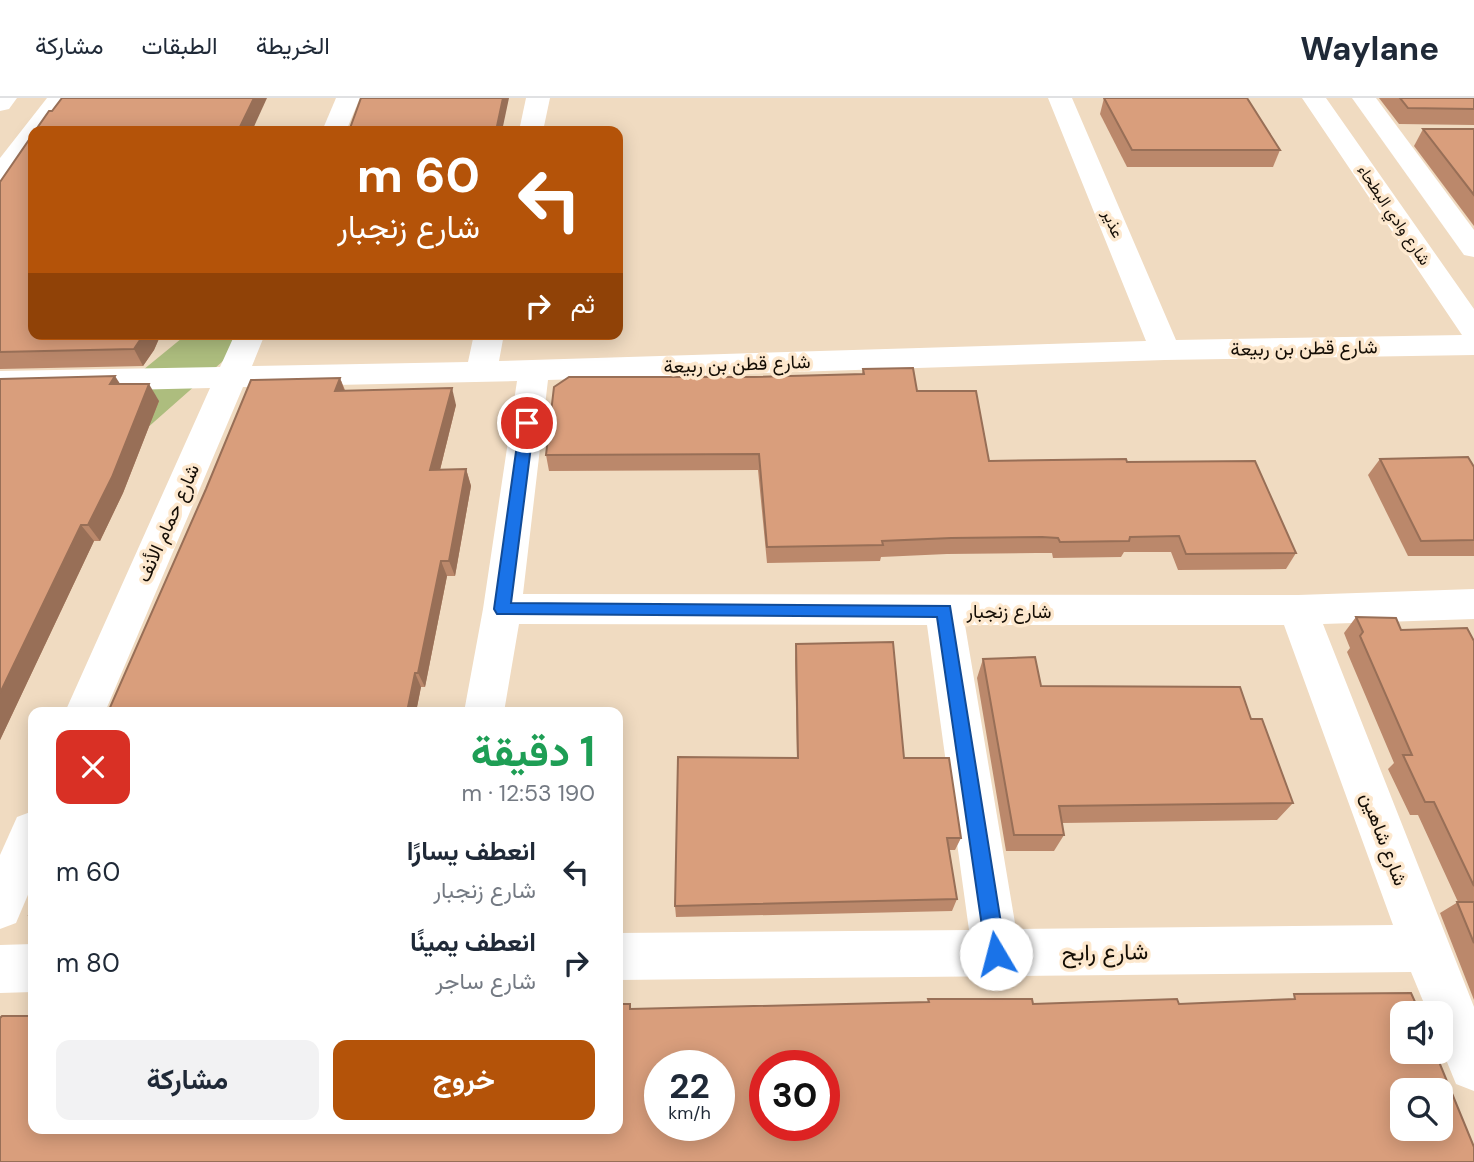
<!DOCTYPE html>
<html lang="ar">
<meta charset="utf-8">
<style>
:root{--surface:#fff;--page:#f2f2f3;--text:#1f2937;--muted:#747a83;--line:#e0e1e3;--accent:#b45309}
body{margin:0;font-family:"DM Sans",Vazirmatn,sans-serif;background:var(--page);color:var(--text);direction:rtl;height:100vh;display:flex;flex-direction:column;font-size:26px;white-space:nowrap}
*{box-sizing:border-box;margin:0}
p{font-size:23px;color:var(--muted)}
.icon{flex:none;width:38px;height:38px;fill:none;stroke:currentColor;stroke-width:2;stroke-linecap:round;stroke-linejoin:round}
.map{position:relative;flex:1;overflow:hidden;direction:ltr}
.sheet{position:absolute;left:28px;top:609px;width:595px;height:427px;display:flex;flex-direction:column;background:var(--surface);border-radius:14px;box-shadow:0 4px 18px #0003;direction:rtl}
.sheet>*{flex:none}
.banner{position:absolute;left:28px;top:28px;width:595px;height:214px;border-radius:14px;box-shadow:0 4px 18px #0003;direction:rtl;background:#b45309;color:#fff;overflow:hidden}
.fabs{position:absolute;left:1390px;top:903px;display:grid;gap:14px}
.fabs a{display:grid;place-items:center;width:63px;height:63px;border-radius:14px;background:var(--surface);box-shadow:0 4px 18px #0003;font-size:35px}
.speed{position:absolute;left:644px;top:952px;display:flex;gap:14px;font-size:35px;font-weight:700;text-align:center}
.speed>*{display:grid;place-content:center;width:91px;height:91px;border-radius:50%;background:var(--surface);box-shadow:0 4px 18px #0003;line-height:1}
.speed small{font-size:18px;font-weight:400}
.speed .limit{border:10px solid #d22;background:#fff;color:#111}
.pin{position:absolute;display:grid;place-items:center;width:60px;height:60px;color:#fff;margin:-30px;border:4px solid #fff;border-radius:50%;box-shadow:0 2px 7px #0007}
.me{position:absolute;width:77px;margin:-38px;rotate:352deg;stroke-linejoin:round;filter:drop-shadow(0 0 5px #0008)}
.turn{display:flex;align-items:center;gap:24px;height:147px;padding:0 28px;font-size:32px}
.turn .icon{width:91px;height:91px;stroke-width:2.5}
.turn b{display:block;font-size:49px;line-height:60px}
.then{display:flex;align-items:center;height:66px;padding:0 28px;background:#0003;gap:14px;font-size:26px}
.round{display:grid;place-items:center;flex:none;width:74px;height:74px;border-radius:14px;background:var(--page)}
.summary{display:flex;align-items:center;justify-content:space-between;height:119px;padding:0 28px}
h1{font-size:42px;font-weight:700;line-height:52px;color:#1e9e55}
.action{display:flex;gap:14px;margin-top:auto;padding:14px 28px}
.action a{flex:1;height:80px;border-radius:14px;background:var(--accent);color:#fff;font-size:28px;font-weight:700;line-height:80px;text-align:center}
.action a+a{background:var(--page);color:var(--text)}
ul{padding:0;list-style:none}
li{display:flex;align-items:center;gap:21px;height:91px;padding:0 28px}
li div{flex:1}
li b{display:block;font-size:26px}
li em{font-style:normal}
header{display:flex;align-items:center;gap:42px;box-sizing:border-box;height:98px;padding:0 35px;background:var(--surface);border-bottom:2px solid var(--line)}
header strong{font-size:33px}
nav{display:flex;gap:38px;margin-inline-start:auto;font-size:24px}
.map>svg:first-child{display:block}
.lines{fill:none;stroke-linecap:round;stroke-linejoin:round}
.river{fill:#adbd7e;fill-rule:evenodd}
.minor{fill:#fff;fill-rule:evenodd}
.tertiary{fill:#fff;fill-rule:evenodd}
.wall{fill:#bb886b}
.shaded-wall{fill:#986f57}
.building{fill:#d99e7c;stroke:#986f57;stroke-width:2;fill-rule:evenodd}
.route{fill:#1a73e8;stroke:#114b97;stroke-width:2}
.labels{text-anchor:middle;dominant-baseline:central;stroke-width:7;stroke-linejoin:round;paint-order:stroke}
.far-street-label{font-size:16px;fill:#140d05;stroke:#fde8ce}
.street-label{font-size:19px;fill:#140d05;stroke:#fde8ce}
.near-street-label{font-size:23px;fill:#140d05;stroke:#fde8ce}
</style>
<header>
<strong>Waylane</strong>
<nav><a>الخريطة</a><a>الطبقات</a><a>مشاركة</a></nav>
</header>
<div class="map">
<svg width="1474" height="1064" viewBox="0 0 1474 1064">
<rect width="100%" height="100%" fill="#f0dbc1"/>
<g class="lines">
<polygon class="river" points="187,236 248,236 240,248 103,369 22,410 0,416 0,368 61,339"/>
<g class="minor">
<polygon points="336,0 360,0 346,33 322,33"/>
<polygon points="526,0 550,0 543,33 519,33"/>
<path d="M1048 0H1072L1176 242 1462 237 1302 0H1326L1474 211V257L1165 262 548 282 523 496 1298 497 1474 491V521L1323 526 1474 909V993L1456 986 1440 947V915H1428L1411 874 618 882V835L969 832 927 527 519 526 504 614H464L483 511 517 283 243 289 105 614H65L210 290 0 295V273L220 269 235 236H265L252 268 468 264 474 236H504L499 263 1146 243ZM965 527H1284L1393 827 1016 831Z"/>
<polygon points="1352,0 1376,0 1474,132 1474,159 1464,157"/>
<polygon points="33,713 33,785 16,825 0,831 0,757 17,719"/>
<polygon points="33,846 33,894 0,895 0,847"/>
</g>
<g class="tertiary">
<polygon points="0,0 17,0 9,11 0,13"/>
<polygon points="47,0 71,0 47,33 33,33 33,51 9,84 0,86 0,60"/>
</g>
</g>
<g class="wall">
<polygon points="1104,0 1280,52 1273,69 1127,69 1100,16"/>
<polygon points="1379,0 1474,0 1474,27 1399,26"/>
<polygon points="1423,31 1474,31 1474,128 1414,48"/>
<polygon points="0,84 33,236 161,236 154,252 143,268 0,271"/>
<polygon points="863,271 917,293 989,363 1127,364 1296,455 1286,471 1178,472 1171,454 1124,454 1121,459 1053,460 1052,455 1036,455 947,456 881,459 880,463 767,465 758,372 549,373 546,357 754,279 862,276"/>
<polygon points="340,280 345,292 456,307 440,372 466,371 471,388 455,478 447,478 425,589 421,589 416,614"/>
<polygon points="0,281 120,286 159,303 123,395 100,443 94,443 0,642"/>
<polygon points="1380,361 1474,369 1474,458 1408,458 1368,377"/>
<polygon points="1356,519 1401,532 1474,543 1474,902 1440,815 1458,804 1418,717 1410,717 1388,671 1394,665 1347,554 1350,550 1344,535"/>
<polygon points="796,546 904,660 961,740 955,752 949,752 957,801 952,813 676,819 675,808 797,660 795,561"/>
<polygon points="983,561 1041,588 1251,621 1293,705 1277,722 1062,725 1064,737 1054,753 1006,753 977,580"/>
</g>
<g class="shaded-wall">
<polygon points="254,0 267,0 252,33 238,33"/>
<polygon points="503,0 509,0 502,33 496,33"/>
<polygon points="144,236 161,236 154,252 143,268 134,251"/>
<polygon points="115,278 126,295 110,286"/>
<polygon points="340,280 346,297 335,293"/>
<polygon points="149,286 159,303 123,395 100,443 88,427"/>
<polygon points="452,290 456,307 436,388 430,372"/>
<polygon points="466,371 471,388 455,478 449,463"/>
<polygon points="81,427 94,443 0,642 0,595"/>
<polygon points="441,463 447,478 425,589 418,575"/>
<polygon points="415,575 421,589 416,614 407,614"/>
</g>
<g class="building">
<polygon points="62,0 254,0 238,33 35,33 49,13 52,13"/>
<polygon points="361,0 503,0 496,33 349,33"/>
<polygon points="1104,0 1247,0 1280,52 1132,52"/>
<polygon points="1400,0 1474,0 1474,11 1408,10"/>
<polygon points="1423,31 1474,31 1474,97"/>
<polygon points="33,36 33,236 144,236 134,251 0,254 0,84"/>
<polygon points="913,270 917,293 976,293 989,363 1126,361 1127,364 1255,363 1296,455 1186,456 1179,438 1130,439 1129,443 1060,444 1058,440 1042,439 951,440 882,443 883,447 767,449 759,356 546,357 554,289 569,279 754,279 864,276 863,271"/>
<polygon points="115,278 110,286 149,286 112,379 88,427 81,427 0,595 0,281"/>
<polygon points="340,280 335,293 452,290 430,372 466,371 449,463 441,463 418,575 415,575 407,614 108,614 206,391 251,282"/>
<polygon points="1468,359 1474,369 1474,442 1421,443 1380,361"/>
<polygon points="1356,519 1396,520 1401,532 1467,530 1474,543 1474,788 1434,704 1425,704 1403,657 1412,657 1360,538 1363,534"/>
<polygon points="893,544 904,660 949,660 961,740 947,740 957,801 675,808 678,659 798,660 796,546"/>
<polygon points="1035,559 1041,588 1240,589 1251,621 1262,621 1293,705 1059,708 1064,737 1014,737 983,561"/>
<polygon points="33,804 33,817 29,817"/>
<polygon points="1457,804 1474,804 1474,845"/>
<path d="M1411 895 1420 915H1402V954H1435L1474 1049V1064H0V920L2 918H33V1031H618V906H630V911L929 904 928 901H1032L1033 906 1177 901 1179 906 1295 901 1294 896ZM660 968H719V1027H660ZM765 968H824V1027H765ZM1402 992H1440V1031H1402Z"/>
</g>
<polygon class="route" points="527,321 534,325 511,505 950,508 1006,856 1003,863 996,865 989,863 986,856 937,519 497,516 494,511 520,325"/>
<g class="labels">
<g class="far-street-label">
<text transform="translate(1394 117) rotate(56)">شارع وادي البطحاء</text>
<text transform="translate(1113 126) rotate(67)">عذير</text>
</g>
<g class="street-label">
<text transform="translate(1304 250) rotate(-1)">شارع قطن بن ربيعة</text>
<text transform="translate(737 266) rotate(-2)">شارع قطن بن ربيعة</text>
<text transform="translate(168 425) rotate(-66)">شارع حمام الأنف</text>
<text x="1009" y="513">شارع زنجبار</text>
<text transform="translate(1384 741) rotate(69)">شارع شاهين</text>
</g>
<g class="near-street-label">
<text transform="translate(1105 854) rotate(-1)">شارع رابح</text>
</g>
</g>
</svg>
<div class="fabs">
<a><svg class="icon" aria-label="sound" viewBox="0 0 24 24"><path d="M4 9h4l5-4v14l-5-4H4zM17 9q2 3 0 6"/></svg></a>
<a><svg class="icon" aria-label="search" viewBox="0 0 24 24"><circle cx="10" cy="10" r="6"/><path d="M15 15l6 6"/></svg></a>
</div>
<div class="speed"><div>22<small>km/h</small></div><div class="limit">30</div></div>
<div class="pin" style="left:527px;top:325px;background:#d93025"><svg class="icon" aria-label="arrive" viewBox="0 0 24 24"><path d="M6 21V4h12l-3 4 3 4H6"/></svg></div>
<svg class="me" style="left:996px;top:856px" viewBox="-20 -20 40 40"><circle r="19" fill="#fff"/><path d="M0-13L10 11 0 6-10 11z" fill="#1a73e8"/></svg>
<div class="banner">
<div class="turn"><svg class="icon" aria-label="left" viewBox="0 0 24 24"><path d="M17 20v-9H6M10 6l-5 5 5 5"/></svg><div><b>60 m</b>شارع زنجبار</div></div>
<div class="then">ثم<svg class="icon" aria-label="right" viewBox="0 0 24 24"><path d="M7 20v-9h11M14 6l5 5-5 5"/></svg></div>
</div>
<section class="sheet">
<div class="summary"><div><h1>1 دقيقة</h1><p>190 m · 12:53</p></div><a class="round" style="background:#d93025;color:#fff"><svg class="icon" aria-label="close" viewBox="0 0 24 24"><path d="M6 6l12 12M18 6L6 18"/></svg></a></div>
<ul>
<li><svg class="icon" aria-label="left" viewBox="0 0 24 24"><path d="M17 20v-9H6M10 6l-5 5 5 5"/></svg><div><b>انعطف يسارًا</b><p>شارع زنجبار</p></div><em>60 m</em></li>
<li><svg class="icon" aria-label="right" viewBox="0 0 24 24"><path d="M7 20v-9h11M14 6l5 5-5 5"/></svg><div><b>انعطف يمينًا</b><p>شارع ساجر</p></div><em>80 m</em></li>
</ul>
<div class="action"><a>خروج</a><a>مشاركة</a></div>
</section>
</div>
